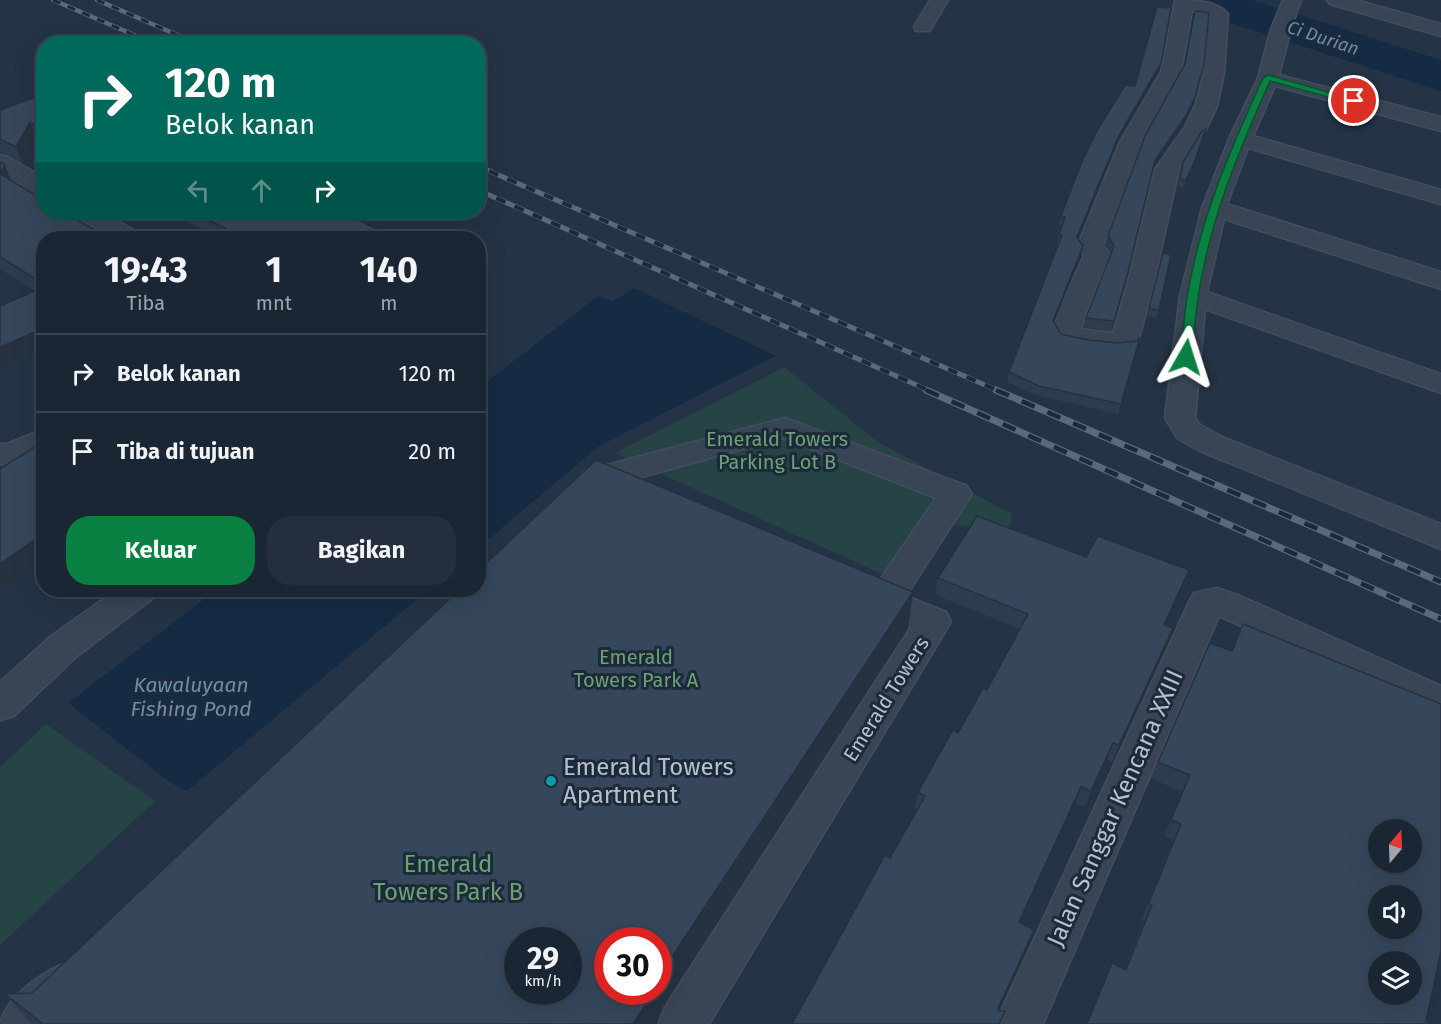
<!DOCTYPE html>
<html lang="id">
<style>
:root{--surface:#1b2634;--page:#242e3c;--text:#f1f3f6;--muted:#a0a5ac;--line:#39434f;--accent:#0b8043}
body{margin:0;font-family:"Fira Sans",sans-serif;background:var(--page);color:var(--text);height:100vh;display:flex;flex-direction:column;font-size:22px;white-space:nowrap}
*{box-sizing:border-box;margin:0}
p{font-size:20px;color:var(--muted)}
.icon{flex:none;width:33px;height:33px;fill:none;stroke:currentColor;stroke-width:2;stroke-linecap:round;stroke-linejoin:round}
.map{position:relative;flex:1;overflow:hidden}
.sheet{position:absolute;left:36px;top:231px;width:450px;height:366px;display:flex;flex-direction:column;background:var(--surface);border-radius:24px;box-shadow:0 6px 24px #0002,0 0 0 2px var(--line)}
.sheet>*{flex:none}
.banner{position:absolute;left:36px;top:36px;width:450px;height:183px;border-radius:24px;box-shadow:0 6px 24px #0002,0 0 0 2px var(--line);background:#00695c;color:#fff;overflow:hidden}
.needle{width:39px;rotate:19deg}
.fabs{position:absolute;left:1368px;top:819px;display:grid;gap:12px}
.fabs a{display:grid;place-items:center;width:54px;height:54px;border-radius:50%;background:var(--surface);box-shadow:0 6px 24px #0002,0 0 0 2px var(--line);font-size:30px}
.speed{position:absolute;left:504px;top:927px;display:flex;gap:12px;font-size:30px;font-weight:700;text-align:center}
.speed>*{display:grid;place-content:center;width:78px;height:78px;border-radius:50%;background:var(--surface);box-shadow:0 6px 24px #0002,0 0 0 2px var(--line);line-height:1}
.speed small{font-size:15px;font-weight:400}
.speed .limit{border:9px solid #d22;background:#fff;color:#111}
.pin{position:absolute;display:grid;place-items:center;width:51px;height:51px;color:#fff;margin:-26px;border:3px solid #fff;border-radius:50%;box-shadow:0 2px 6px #0007}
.me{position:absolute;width:66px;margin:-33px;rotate:6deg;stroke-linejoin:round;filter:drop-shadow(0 0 4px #0008)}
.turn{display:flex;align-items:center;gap:21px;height:126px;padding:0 30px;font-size:27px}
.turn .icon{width:78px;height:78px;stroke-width:2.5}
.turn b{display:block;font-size:42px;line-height:51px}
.lanes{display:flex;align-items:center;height:57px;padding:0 30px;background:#0003;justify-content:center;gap:30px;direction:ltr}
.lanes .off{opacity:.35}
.eta{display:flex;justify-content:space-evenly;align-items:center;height:102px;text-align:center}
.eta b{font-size:36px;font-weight:700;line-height:42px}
.primary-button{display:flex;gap:12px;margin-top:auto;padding:12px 30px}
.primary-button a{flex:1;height:69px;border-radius:24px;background:var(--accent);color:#fff;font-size:24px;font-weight:700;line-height:69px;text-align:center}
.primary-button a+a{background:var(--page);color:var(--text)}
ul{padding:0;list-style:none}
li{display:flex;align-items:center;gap:18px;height:78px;padding:0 30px;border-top:2px solid var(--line)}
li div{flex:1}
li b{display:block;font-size:22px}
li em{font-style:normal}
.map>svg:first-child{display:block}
.green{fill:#264346}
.water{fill:#152b44}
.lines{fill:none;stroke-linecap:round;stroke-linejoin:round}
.river{fill:#152b44;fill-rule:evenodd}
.street-casing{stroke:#424e5d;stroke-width:3}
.street{fill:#394554;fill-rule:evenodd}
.rail-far2-casing{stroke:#5a697b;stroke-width:4.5}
.rail-far1-casing{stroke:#5a697b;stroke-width:5}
.rail-casing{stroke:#5a697b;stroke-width:7}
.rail-far2{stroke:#1d2a39;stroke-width:3;stroke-dasharray:8;stroke-linecap:butt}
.rail-far1{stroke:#1d2a39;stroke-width:4;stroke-dasharray:10;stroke-linecap:butt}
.rail{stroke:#1d2a39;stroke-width:4.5;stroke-dasharray:14;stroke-linecap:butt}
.wall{fill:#2e3d4e}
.shaded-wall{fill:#263240}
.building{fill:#36475b;stroke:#263240;stroke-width:1.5;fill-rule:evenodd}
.route{fill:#0b8043;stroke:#07532c;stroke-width:1.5}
.culture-dot{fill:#0f9aa8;stroke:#1d2a39;stroke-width:2}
.labels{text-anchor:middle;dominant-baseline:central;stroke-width:6;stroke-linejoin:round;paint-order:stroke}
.far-water-label{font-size:18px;font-style:italic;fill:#6c8cb0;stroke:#1d2a39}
.park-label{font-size:20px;fill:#6ba175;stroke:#1d2a39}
.street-label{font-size:20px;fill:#b6c0ce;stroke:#1d2a39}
.water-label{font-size:21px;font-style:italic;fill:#6c8cb0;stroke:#1d2a39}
.near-poi-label{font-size:24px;fill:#b6c0ce;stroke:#1d2a39;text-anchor:start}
.near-street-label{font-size:24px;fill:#b6c0ce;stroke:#1d2a39}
.near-park-label{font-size:24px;fill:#6ba175;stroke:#1d2a39}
</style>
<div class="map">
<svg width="1441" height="1024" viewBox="0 0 1441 1024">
<rect width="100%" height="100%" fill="#243345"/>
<g class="green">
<polygon points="784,367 878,442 1012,514 1009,537 931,519 893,579 615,453"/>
<polygon points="46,724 155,801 0,945 0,767"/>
</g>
<g class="water">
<polygon points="634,288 776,356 599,446 479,547 479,388 598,296 613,301"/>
<polygon points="216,590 428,590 187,791 172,784 68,703"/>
</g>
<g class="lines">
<polygon class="river" points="1183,0 1253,0 1441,60 1441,91 1190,10"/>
<defs>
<g id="street">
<polygon points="930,0 948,0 930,31 916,31 914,27"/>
<path d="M1175 0C1192 0 1217 0 1228 14L1224 73 1217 106 1205 131 1198 137 1179 169 1154 282 1138 342 1134 348C1109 354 1083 347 1059 341L1053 331C1060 304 1073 281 1084 255L1077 247 1119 144 1161 72ZM1192 10 1209 17 1204 73 1195 106 1185 127 1155 169 1128 282 1113 333 1081 329C1088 303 1100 279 1110 254L1103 246 1141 144 1181 72Z"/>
<polygon points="1283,0 1301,0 1291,29 1279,75 1441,117 1441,131 1275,86 1253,136 1441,190 1441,204 1248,148 1227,204 1441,272 1441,289 1224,219 1207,292 1441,374 1441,393 1205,309 1195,418 1199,424 1222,437 1441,524 1441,549 1200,451 1177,438 1165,418 1180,296 1202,208 1229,139 1258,78 1271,29"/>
<polygon points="1327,0 1356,0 1441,24 1441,36 1330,4"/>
<polygon points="0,155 8,157 44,178 44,195 36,193 0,172"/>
<polygon points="72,212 101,212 139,233 143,238 113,238 75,217"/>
<polygon points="785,418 967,486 972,494 906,596 946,612 951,622 709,1024 658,1024 665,1007 911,627 856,604 851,595 856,586 869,582 877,584 936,498 783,438 595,490 584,487 579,479 584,471"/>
<path d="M44 429V452C29 459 17 466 0 464V444H7Z"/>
<polygon points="1217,588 1238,595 1441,686 1441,718 1219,616 1043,1024 995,1024 1189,602 1194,593"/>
<polygon points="116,590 158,590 152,599 76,657 14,716 0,720 0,682 50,637"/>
<path d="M61 965 78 972 84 988 78 1004 57 1024H0C6 998 38 975 61 965Z"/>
</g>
</defs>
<use href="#street" class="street-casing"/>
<use href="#street" class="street"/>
<defs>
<g id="rail-far2">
<polyline points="53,0 155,44"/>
<polyline points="97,0 198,44"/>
<polyline points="478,166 493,172"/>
</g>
<g id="rail-far1">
<polyline points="489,171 999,391"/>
<polyline points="478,190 930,391"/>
</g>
<g id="rail">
<polyline points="926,390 1441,619"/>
<polyline points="996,390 1441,582"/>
</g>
</defs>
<use href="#rail-far2" class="rail-far2-casing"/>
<use href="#rail-far1" class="rail-far1-casing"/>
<use href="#rail" class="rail-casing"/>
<use href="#rail-far2" class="rail-far2"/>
<use href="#rail-far1" class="rail-far1"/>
<use href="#rail" class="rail"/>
</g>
<g class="wall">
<polygon points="1195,11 1193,105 1183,126 1153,168 1128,272 1111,331 1084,327 1086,318 1111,254 1106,246 1108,236 1184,66"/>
<polygon points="1161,63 1159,71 1117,143 1078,239 1083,246 1081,255 1054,323 1061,334 1089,340 1118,343 1137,341 1140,337 1118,414 1036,395 1007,382 1009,372 1058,244 1057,244 1059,235 1062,226 1059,225 1061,216 1135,86"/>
<polygon points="44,94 44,142 37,138 22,163 9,155 0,153 0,110"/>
<polygon points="0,162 5,165 11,181 44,238 44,348 0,368 35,291 0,269"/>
<polygon points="1183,162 1193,168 1184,188 1177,186"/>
<polygon points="169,212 342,212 395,238 218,238"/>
<polygon points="1163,253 1159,310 1156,318 1147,316"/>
<polygon points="1086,557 1189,570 1165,625 1173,628 1167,645 1113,762 1107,759 1085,808 1075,803 1020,923 1034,930 1029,946 999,1011 1005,1011 1000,1024 792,1024 890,858 917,810 914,809 918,792 987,690 1020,629 935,595 938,578"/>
<polygon points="913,592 908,628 663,1006 657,1024 31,1024 5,994 32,993"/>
<polygon points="1210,643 1426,1021 1433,1024 1087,1024 1112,963 1125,970 1144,920 1142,919 1173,840 1164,836 1182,792 1151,778"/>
</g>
<g class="shaded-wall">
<polygon points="1161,63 1159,71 1117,143 1075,246 1077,237 1119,135"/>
<polygon points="1195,97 1193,105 1183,126 1153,168 1155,160"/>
<polygon points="30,122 37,138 22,163 16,147"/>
<polygon points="1203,137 1193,168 1184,188 1186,180"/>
<polygon points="5,165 11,181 0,175 0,173"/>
<polygon points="1083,246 1081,255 1051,330 1053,321"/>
<polygon points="44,328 44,348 0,368 0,347"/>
<polygon points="44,533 44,558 0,589 0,564"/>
<polygon points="1189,570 1182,586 1158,642 1164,625"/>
<polygon points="913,592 908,628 663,1006 657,1024 633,1024 654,992 658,992 658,980 661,973"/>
<polygon points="1173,628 1167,645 1113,762 1119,745"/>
<polygon points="1113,743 1107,759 1085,808 1091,791"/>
<polygon points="1081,787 1075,803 1013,938 1019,922"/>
<polygon points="1034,930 1029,946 993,1023 998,1008"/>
</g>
<g class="building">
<polygon points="1157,7 1171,8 1161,63 1119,135 1077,237 1083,246 1053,321 1061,334 1089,340 1118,343 1137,341 1140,337 1121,404 1039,386 1009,372 1062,235 1059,235 1065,217 1061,216 1082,161 1097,131 1125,85 1135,86"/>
<polygon points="1195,11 1209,13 1204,64 1195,97 1185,117 1155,160 1128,272 1114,321 1086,318 1114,246 1108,236 1145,136 1185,64"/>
<polygon points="44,94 44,130 30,122 16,147 0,139 0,110"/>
<polygon points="1206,129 1195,160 1186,180 1180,179 1183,162 1202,131"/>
<polygon points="0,162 5,165 0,173"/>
<polygon points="0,174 44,200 44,212 63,212 109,238 44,238 44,284 0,257"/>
<polygon points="194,212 342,212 395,238 243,238"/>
<polygon points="1163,253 1171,255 1159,310 1149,308"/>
<polygon points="44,287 44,328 0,347 0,306"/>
<polygon points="44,441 44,533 0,564 0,469"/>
<path d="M596 460 913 592 661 973 658 980V940H608V992H654L633 1024H43L5 994 32 993 459 590H478V571ZM518 940H568V992H518Z"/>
<polygon points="977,516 1086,557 1098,536 1189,570 1164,625 1173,628 1119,745 1113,743 1091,791 1081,787 1019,922 1034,930 998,1008 999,1011 1005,1011 999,1024 792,1024 885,855 890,858 925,796 918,792 953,730 958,733 983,688 987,690 1028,614 938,578"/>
<path d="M1243 624 1441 704V951L1426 1021 1433 1024H1087L1112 963 1126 970 1152 905 1149 903 1181 824 1171 820 1190 775 1158 762 1210 643 1232 651ZM1378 830H1412V862H1378ZM1378 896H1412V928H1378ZM1378 962H1412V994H1378Z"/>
</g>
<path class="route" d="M1268 75 1359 101 1354 104 1270 81C1239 150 1209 222 1198 298 1195 317 1194 337 1192 357L1186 360 1182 359 1180 357C1183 337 1184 317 1187 298 1199 221 1231 148 1263 78Z"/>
<circle class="culture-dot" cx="551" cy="781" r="6"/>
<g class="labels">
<g class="far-water-label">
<text transform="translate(1323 38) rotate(18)">Ci Durian</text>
</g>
<g class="park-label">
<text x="777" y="439">Emerald Towers<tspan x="777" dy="23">Parking Lot B</tspan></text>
<text x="636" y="657">Emerald<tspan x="636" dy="23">Towers Park A</tspan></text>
</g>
<g class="street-label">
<text transform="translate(886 699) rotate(-58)">Emerald Towers</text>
</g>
<g class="water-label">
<text x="191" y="685">Kawaluyaan<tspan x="191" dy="24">Fishing Pond</tspan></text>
</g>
<g class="near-poi-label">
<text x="563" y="767">Emerald Towers<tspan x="563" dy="28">Apartment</tspan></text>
</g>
<g class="near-street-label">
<text transform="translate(1115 808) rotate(-66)">Jalan Sanggar Kencana XXIII</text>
</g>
<g class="near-park-label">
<text x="448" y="864">Emerald<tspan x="448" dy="28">Towers Park B</tspan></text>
</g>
</g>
</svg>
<div class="fabs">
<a><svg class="needle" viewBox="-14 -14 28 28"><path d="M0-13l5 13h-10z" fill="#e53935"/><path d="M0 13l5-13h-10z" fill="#a0a5ac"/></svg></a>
<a><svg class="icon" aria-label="sound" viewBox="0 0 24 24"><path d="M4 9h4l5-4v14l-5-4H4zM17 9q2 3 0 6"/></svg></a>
<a><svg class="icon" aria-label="layers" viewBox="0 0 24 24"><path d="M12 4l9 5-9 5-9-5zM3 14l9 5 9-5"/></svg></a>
</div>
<div class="speed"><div>29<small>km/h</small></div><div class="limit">30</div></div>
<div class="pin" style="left:1354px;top:101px;background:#d93025"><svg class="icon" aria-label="arrive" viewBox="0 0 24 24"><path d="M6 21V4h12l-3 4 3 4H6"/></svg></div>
<svg class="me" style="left:1186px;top:357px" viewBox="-20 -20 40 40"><path d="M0-17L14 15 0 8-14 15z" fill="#0b8043" stroke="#fff" stroke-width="4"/></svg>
<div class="banner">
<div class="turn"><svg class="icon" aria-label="right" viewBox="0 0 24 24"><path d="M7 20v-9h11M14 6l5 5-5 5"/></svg><div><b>120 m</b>Belok kanan</div></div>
<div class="lanes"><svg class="icon off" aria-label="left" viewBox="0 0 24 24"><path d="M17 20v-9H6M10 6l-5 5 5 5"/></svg><svg class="icon off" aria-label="ahead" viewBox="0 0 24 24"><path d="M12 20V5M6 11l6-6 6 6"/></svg><svg class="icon" aria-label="right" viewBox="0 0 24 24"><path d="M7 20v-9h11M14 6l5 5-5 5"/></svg></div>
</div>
<section class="sheet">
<div class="eta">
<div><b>19:43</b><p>Tiba</p></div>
<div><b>1</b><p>mnt</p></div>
<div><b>140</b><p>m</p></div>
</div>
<ul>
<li><svg class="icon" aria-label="right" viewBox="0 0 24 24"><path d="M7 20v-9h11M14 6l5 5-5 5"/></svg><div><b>Belok kanan</b></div><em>120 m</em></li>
<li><svg class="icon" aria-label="arrive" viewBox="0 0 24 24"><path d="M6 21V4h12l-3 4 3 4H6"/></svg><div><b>Tiba di tujuan</b></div><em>20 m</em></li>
</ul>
<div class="primary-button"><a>Keluar</a><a>Bagikan</a></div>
</section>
</div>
